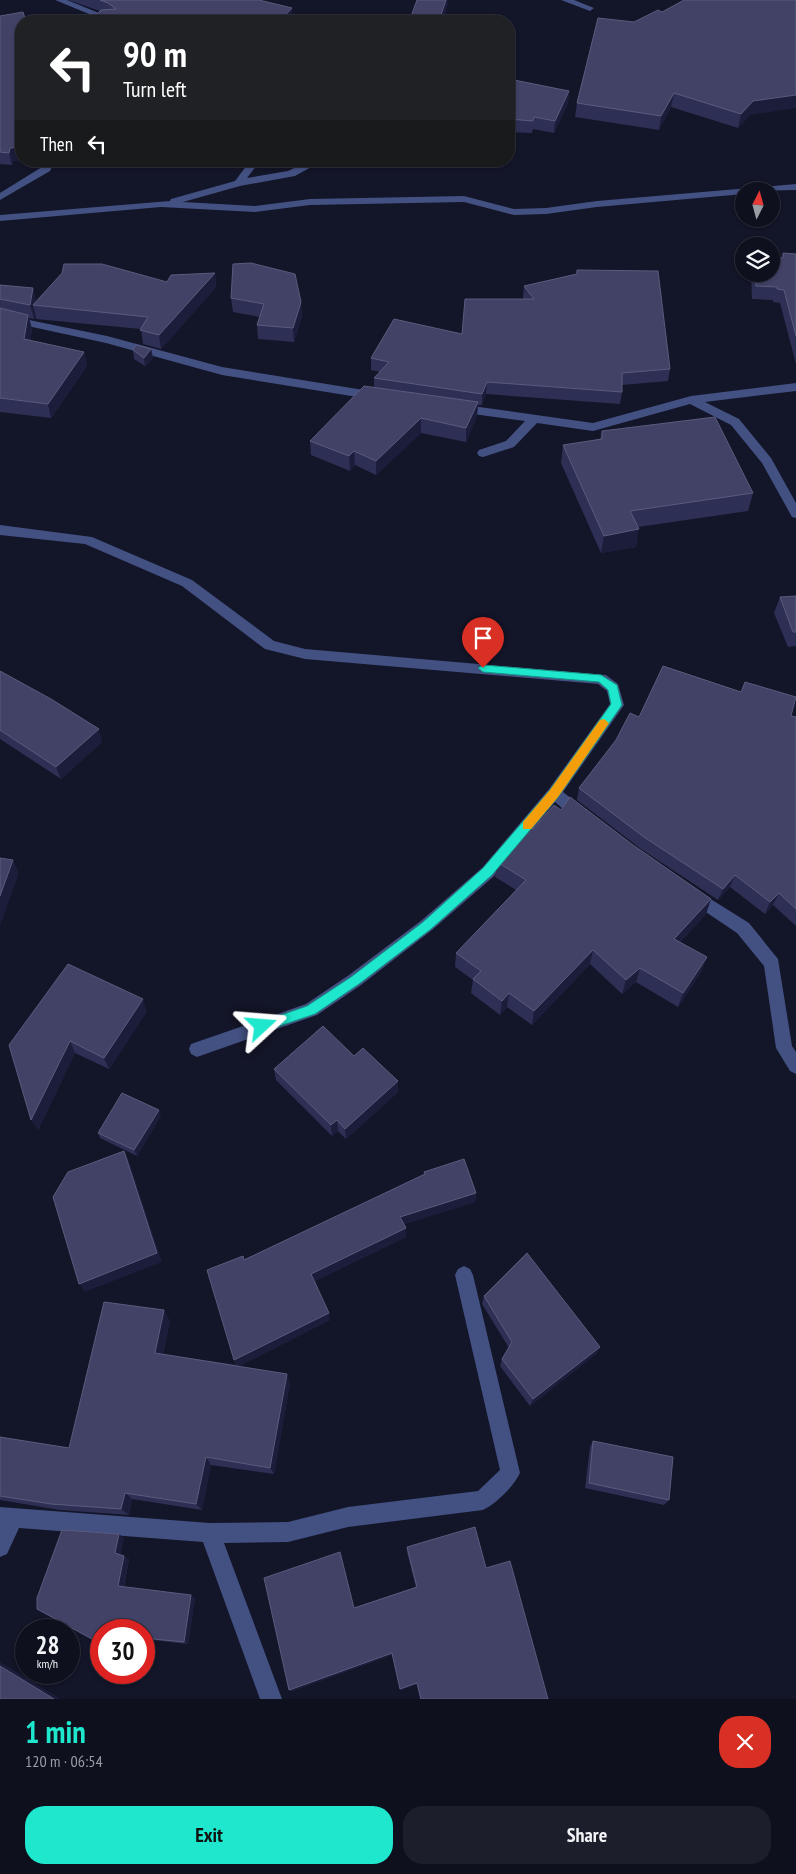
<!DOCTYPE html>
<meta charset="utf-8">
<style>
:root{--surface:#0e101e;--page:#1c1e2b;--text:#f1f3f6;--muted:#9b9da4;--line:#2e303c;--accent:#1ee7cd}
body{margin:0;font-family:"PT Sans Narrow",sans-serif;background:var(--page);color:var(--text);height:100vh;display:flex;flex-direction:column;font-size:19px;white-space:nowrap}
*{box-sizing:border-box;margin:0}
p{font-size:16px;color:var(--muted)}
.icon{flex:none;width:28px;height:28px;fill:none;stroke:currentColor;stroke-width:2;stroke-linecap:round;stroke-linejoin:round}
.map{position:relative;height:1699px;overflow:hidden}
.sheet{display:flex;flex-direction:column;background:var(--surface);flex:1}
.sheet>*{flex:none}
.guide{position:absolute;left:15px;top:15px;width:500px;height:152px;border-radius:20px;box-shadow:0 1px 4px #0004,0 0 0 1px var(--line);background:#202124;color:#fff;overflow:hidden}
.needle{width:32px;rotate:6deg}
.controls{position:absolute;left:735px;top:182px;display:grid;gap:10px}
.controls a{display:grid;place-items:center;width:45px;height:45px;border-radius:50%;background:var(--surface);box-shadow:0 1px 4px #0004,0 0 0 1px var(--line);font-size:25px}
.speed{position:absolute;left:15px;top:1619px;display:flex;gap:10px;font-size:25px;font-weight:700;text-align:center}
.speed>*{display:grid;place-content:center;width:65px;height:65px;border-radius:50%;background:var(--surface);box-shadow:0 1px 4px #0004,0 0 0 1px var(--line);line-height:1}
.speed small{font-size:12px;font-weight:400}
.speed .limit{border:8px solid #d22;background:#fff;color:#111}
.pin{position:absolute;display:grid;place-items:center;width:42px;height:42px;color:#fff;margin:-51px -21px;border-radius:50% 50% 50% 0;rotate:-45deg;box-shadow:0 0 5px #0007}
.pin .icon{rotate:45deg}
.me{position:absolute;width:55px;margin:-28px;rotate:71deg;stroke-linejoin:round;filter:drop-shadow(0 0 4px #0008)}
.turn{display:flex;align-items:center;gap:18px;height:105px;padding:0 25px;font-size:22px}
.turn .icon{width:65px;height:65px;stroke-width:2.5}
.turn b{display:block;font-size:35px;line-height:42px}
.then{display:flex;align-items:center;height:48px;padding:0 25px;background:#0003;gap:10px;font-size:19px}
.round{display:grid;place-items:center;flex:none;width:52px;height:52px;border-radius:20px;background:var(--page)}
.headline{display:flex;align-items:center;justify-content:space-between;height:85px;padding:0 25px}
h1{font-size:30px;font-weight:700;line-height:38px;color:var(--accent)}
.primary-button{display:flex;gap:10px;margin-top:auto;padding:10px 25px}
.primary-button a{flex:1;height:58px;border-radius:20px;background:var(--accent);color:#111;font-size:20px;font-weight:700;line-height:58px;text-align:center}
.primary-button a+a{background:var(--page);color:var(--text)}
.map>svg:first-child{display:block}
.lines{fill:none;stroke-linecap:round;stroke-linejoin:round}
.minor{fill:#435082;fill-rule:evenodd}
.wall{fill:#2e2f54}
.shaded-wall{fill:#1b1d3b}
.building{fill:#414266;stroke:#5a5b7d}
.route{fill:#1ee7cd;stroke:#149685}
.slow{fill:#f59e0b}
</style>
<div class="map">
<svg width="796" height="1699" viewBox="0 0 796 1699">
<rect width="100%" height="100%" fill="#131528"/>
<g class="lines">
<g class="minor">
<polygon points="55,0 67,0 116,20 106,21"/>
<polygon points="561,0 574,0 594,8 590,11"/>
<polygon points="45,161 55,161 50,171 0,200 0,193 42,167"/>
<polygon points="250,161 260,161 247,178 288,171 309,161 322,161 295,176 240,186 183,202 255,206 310,199 464,196 514,209 546,208 597,201 796,184 796,190 744,191 744,194 597,207 546,214 514,215 464,202 310,205 255,212 161,207 0,221 0,215 170,201 171,199 235,181"/>
<polygon points="0,314 107,336 222,367 376,392 382,396 376,400 222,375 106,343 0,320"/>
<polygon points="796,383 796,391 705,402 739,419 771,458 796,503 796,518 792,517 762,463 731,425 690,404 593,431 537,423 514,447 483,457 479,456 477,453 479,450 506,441 525,421 458,412 452,408 458,404 593,423 691,396"/>
<path d="M0 525 92 537 192 580 274 641 305 649 606 675 618 684 624 705 563 792 586 810 588 814 586 818C575 822 564 809 555 802L493 877 432 930 361 985 317 1015 197 1057 191 1054 189 1049 191 1044 306 1004 349 975 422 920 483 867 549 789 610 704 607 691 598 684 305 659 265 649 182 586 85 544 0 535Z"/>
<polygon points="693,888 749,923 778,959 792,1046 796,1052 796,1074 790,1071 776,1048 764,966 737,933 688,900 685,895 688,890"/>
<path d="M464 1266 470 1269 473 1275 520 1473C514 1486 496 1504 483 1510L348 1527 288 1542 224 1543 282 1699H260L203 1542 19 1528 7 1554 0 1557V1507L210 1523 288 1522 348 1507 478 1491 500 1470 455 1275 458 1269Z"/>
</g>
</g>
<g class="wall">
<polygon points="68,0 259,0 293,20 292,21 90,21 100,11"/>
<polygon points="0,16 21,21 21,160 13,161 12,165 0,164"/>
<polygon points="598,18 750,115 738,128 671,107 659,130 575,117 577,103"/>
<polygon points="509,61 509,66 512,78 512,80 569,91 568,103 554,133 533,129 532,133 509,132"/>
<polygon points="119,161 139,161 138,162"/>
<polygon points="783,253 796,254 796,364 780,303 773,302 773,300 752,299 751,274 771,274 782,258"/>
<polygon points="577,270 670,369 668,381 622,385 622,392 620,404 486,394 482,405 478,405 477,416 466,442 421,433 376,475 355,465 350,471 311,455 310,441 374,387 374,378 380,372 371,370 371,358 462,334 524,299 523,298 524,286 576,274"/>
<polygon points="215,273 216,287 161,349 143,344 141,329 36,319 35,312 34,319 29,318 32,329 30,341 84,352 87,366 51,418 0,412 0,285 33,288 36,302 167,282"/>
<polygon points="231,298 301,302 302,316 294,342 258,339 257,325 260,317 233,312"/>
<polygon points="151,349 153,358 145,366 134,359 133,350"/>
<polygon points="602,431 753,493 748,511 638,527 636,547 601,553 561,463 563,445 600,439"/>
<polygon points="796,596 796,646 788,647 774,613 780,597"/>
<polygon points="0,671 102,742 61,779 0,739"/>
<polygon points="791,716 796,717 796,926 773,905 765,914 730,887 718,900 641,849 577,800 579,788 639,717"/>
<polygon points="561,810 633,845 711,899 706,914 680,942 707,957 701,972 678,1007 636,982 622,994 590,964 532,1025 507,1007 500,1015 471,993 473,980 455,967 456,953 516,890 495,877 497,862 533,829"/>
<polygon points="147,1011 109,1069 75,1053 38,1130 9,1045"/>
<polygon points="354,1056 398,1092 346,1139 338,1131 332,1136 276,1080 274,1069"/>
<polygon points="161,1115 137,1156 100,1138 98,1133"/>
<polygon points="424,1172 476,1193 475,1202 404,1224 406,1228 406,1237 315,1281 330,1320 239,1366 290,1383 274,1474 211,1465 202,1510 132,1499 129,1515 60,1510 0,1500 0,1437 69,1448 170,1321 163,1354 236,1365 234,1360 244,1260 424,1175"/>
<polygon points="484,1296 600,1347 596,1354 530,1406 500,1366 502,1359 509,1348 482,1304"/>
<polygon points="593,1441 669,1500 664,1505 585,1488 590,1447"/>
<polygon points="124,1538 120,1555 129,1559 124,1587 195,1598 188,1644 144,1639 144,1630 37,1609"/>
<polygon points="407,1547 486,1568 548,1699 420,1699 417,1684 400,1690 392,1655 292,1691 289,1690 354,1608 416,1588 407,1552"/>
</g>
<g class="shaded-wall">
<polygon points="446,0 449,0 443,21 441,15"/>
<polygon points="292,8 293,20 292,21 280,21"/>
<polygon points="513,66 512,78 509,87 509,77"/>
<polygon points="569,91 568,103 554,133 555,121"/>
<polygon points="674,93 671,107 659,130 661,116"/>
<polygon points="796,95 796,108 750,115 738,128 741,114 753,101"/>
<polygon points="21,147 21,160 13,161 12,165 9,153 10,148"/>
<polygon points="215,273 216,287 161,349 159,335"/>
<polygon points="33,288 36,302 33,305 35,312 34,319 30,305"/>
<polygon points="301,302 302,316 294,342 293,328"/>
<polygon points="28,315 32,329 28,354 24,339"/>
<polygon points="151,349 153,358 145,366 144,358"/>
<polygon points="84,352 87,366 51,418 48,404"/>
<polygon points="487,382 486,394 482,405 482,394"/>
<polygon points="478,402 477,416 466,442 466,428"/>
<polygon points="421,418 421,433 376,475 376,461"/>
<polygon points="354,451 355,465 350,471 349,456"/>
<polygon points="639,529 636,547 601,553 604,536"/>
<polygon points="99,729 102,742 61,779 56,767"/>
<polygon points="13,860 19,873 0,926 0,896"/>
<polygon points="735,875 730,887 718,900 723,889"/>
<polygon points="779,893 773,905 765,914 770,902"/>
<polygon points="711,899 706,914 669,953 674,939"/>
<polygon points="593,950 590,964 532,1025 534,1011"/>
<polygon points="707,957 701,972 678,1007 683,993"/>
<polygon points="640,968 636,982 622,994 626,980"/>
<polygon points="509,993 507,1007 500,1015 502,1001"/>
<polygon points="143,999 147,1011 109,1069 104,1058"/>
<polygon points="70,1041 75,1053 38,1130 31,1120"/>
<polygon points="398,1081 398,1092 346,1139 345,1129"/>
<polygon points="159,1110 161,1115 137,1156 134,1150"/>
<polygon points="337,1120 338,1131 332,1136 331,1125"/>
<polygon points="124,1151 129,1161 162,1262 85,1292 79,1284"/>
<polygon points="476,1193 475,1202 400,1226 400,1217"/>
<polygon points="406,1228 406,1237 313,1282 311,1274"/>
<polygon points="164,1310 170,1321 161,1362 155,1353"/>
<polygon points="329,1313 330,1320 237,1367 234,1360"/>
<polygon points="600,1347 596,1354 530,1406 533,1399"/>
<polygon points="287,1374 290,1383 274,1474 270,1468"/>
<polygon points="206,1457 211,1465 202,1510 196,1504"/>
<polygon points="125,1493 132,1499 129,1515 121,1509"/>
<polygon points="119,1534 124,1538 120,1556 115,1553"/>
<polygon points="124,1556 129,1559 123,1589 118,1586"/>
<polygon points="191,1595 195,1598 188,1644 184,1642"/>
<polygon points="392,1653 392,1655 292,1691 289,1690"/>
<polygon points="0,1662 61,1699 54,1699 0,1666"/>
<polygon points="417,1683 417,1684 400,1690 400,1689"/>
</g>
<g class="building">
<polygon points="100,0 259,0 292,8 280,21 90,21 101,10 116,9 108,3"/>
<polygon points="417,0 446,0 441,15 465,19 465,21 403,21 405,18 410,19"/>
<polygon points="684,0 796,0 796,95 753,101 741,114 674,93 661,116 577,103 598,18 634,22 658,10 662,12"/>
<polygon points="23,12 26,21 21,21 21,147 10,148 9,153 0,152 0,16"/>
<polygon points="509,66 513,66 509,77"/>
<polygon points="509,79 569,91 555,121 534,117 533,121 509,119"/>
<polygon points="783,253 796,254 796,336 784,290 777,289 777,287 756,286 755,274 771,274 771,257 783,258"/>
<polygon points="251,263 295,274 301,302 293,328 257,325 264,304 231,298 233,264"/>
<polygon points="64,264 102,264 167,282 171,275 215,273 159,335 140,330 148,317 33,305 62,273"/>
<polygon points="577,270 658,271 670,369 622,373 622,392 487,382 482,394 374,378 389,362 371,358 394,319 462,334 465,299 534,299 524,286 577,274"/>
<polygon points="0,285 33,288 30,305 0,299"/>
<polygon points="0,308 28,315 24,339 84,352 48,404 0,398"/>
<polygon points="136,345 151,349 144,358 133,350"/>
<polygon points="364,386 478,402 466,428 421,418 376,461 354,451 349,456 310,441"/>
<polygon points="715,417 753,493 630,511 639,529 604,536 563,445 602,439 602,431"/>
<polygon points="796,596 796,632 793,632 780,597"/>
<polygon points="663,666 741,692 745,682 796,697 791,716 796,717 796,909 779,893 770,902 735,875 723,889 644,837 579,788 616,740 630,713 639,717"/>
<polygon points="0,671 51,699 99,729 56,767 0,730"/>
<polygon points="570,797 633,845 711,899 674,939 707,957 683,993 640,968 626,980 593,950 534,1011 509,993 502,1001 473,979 481,971 456,953 526,880 497,862 527,826 533,829 554,805 561,810"/>
<polygon points="0,858 13,860 0,896"/>
<polygon points="68,964 143,999 104,1058 70,1041 31,1120 9,1045"/>
<polygon points="323,1026 354,1056 363,1048 398,1081 345,1129 337,1120 331,1125 274,1069"/>
<polygon points="122,1093 159,1110 134,1150 98,1133"/>
<polygon points="124,1151 157,1253 79,1284 53,1197 68,1172"/>
<polygon points="464,1159 476,1193 400,1217 406,1228 311,1274 329,1313 234,1360 207,1270 243,1256 244,1260 425,1174 424,1172"/>
<polygon points="527,1253 600,1347 533,1399 502,1359 512,1342 484,1296"/>
<polygon points="104,1302 164,1310 155,1353 287,1374 270,1468 206,1457 196,1504 125,1493 121,1509 51,1504 0,1496 0,1437 69,1448"/>
<polygon points="593,1441 673,1457 669,1500 589,1483"/>
<polygon points="475,1527 486,1568 510,1561 548,1699 421,1699 417,1683 400,1689 392,1653 289,1690 264,1578 340,1552 354,1608 417,1587 407,1547"/>
<polygon points="62,1530 119,1534 115,1553 124,1556 118,1586 191,1595 184,1642 144,1638 144,1630 101,1630 101,1644 37,1609 37,1598"/>
<polygon points="0,1666 54,1699 0,1699"/>
</g>
<polygon class="route" points="483,665 601,675 617,685 622,705 558,797 492,875 431,929 359,984 315,1014 262,1032 258,1030 256,1026 258,1023 307,1006 351,977 423,922 483,868 550,790 611,704 608,690 599,682 483,672 478,668"/>
<polygon class="slow" points="604,719 609,723 607,726 558,797 531,829 523,829 523,822 550,790 600,720"/>
</svg>
<div class="controls">
<a><svg class="needle" viewBox="-14 -14 28 28"><path d="M0-13l5 13h-10z" fill="#e53935"/><path d="M0 13l5-13h-10z" fill="#9b9da4"/></svg></a>
<a><svg class="icon" aria-label="layers" viewBox="0 0 24 24"><path d="M12 4l9 5-9 5-9-5zM3 14l9 5 9-5"/></svg></a>
</div>
<div class="speed"><div>28<small>km/h</small></div><div class="limit">30</div></div>
<div class="pin" style="left:483px;top:668px;background:#d93025"><svg class="icon" aria-label="arrive" viewBox="0 0 24 24"><path d="M6 21V4h12l-3 4 3 4H6"/></svg></div>
<svg class="me" style="left:262px;top:1026px" viewBox="-20 -20 40 40"><path d="M0-17L14 15 0 8-14 15z" fill="#1ee7cd" stroke="#fff" stroke-width="4"/></svg>
<div class="guide">
<div class="turn"><svg class="icon" aria-label="left" viewBox="0 0 24 24"><path d="M17 20v-9H6M10 6l-5 5 5 5"/></svg><div><b>90 m</b>Turn left</div></div>
<div class="then">Then<svg class="icon" aria-label="left" viewBox="0 0 24 24"><path d="M17 20v-9H6M10 6l-5 5 5 5"/></svg></div>
</div>
</div>
<section class="sheet">
<div class="headline"><div><h1>1 min</h1><p>120 m · 06:54</p></div><a class="round" style="background:#d93025;color:#fff"><svg class="icon" aria-label="close" viewBox="0 0 24 24"><path d="M6 6l12 12M18 6L6 18"/></svg></a></div>
<div class="primary-button"><a>Exit</a><a>Share</a></div>
</section>
